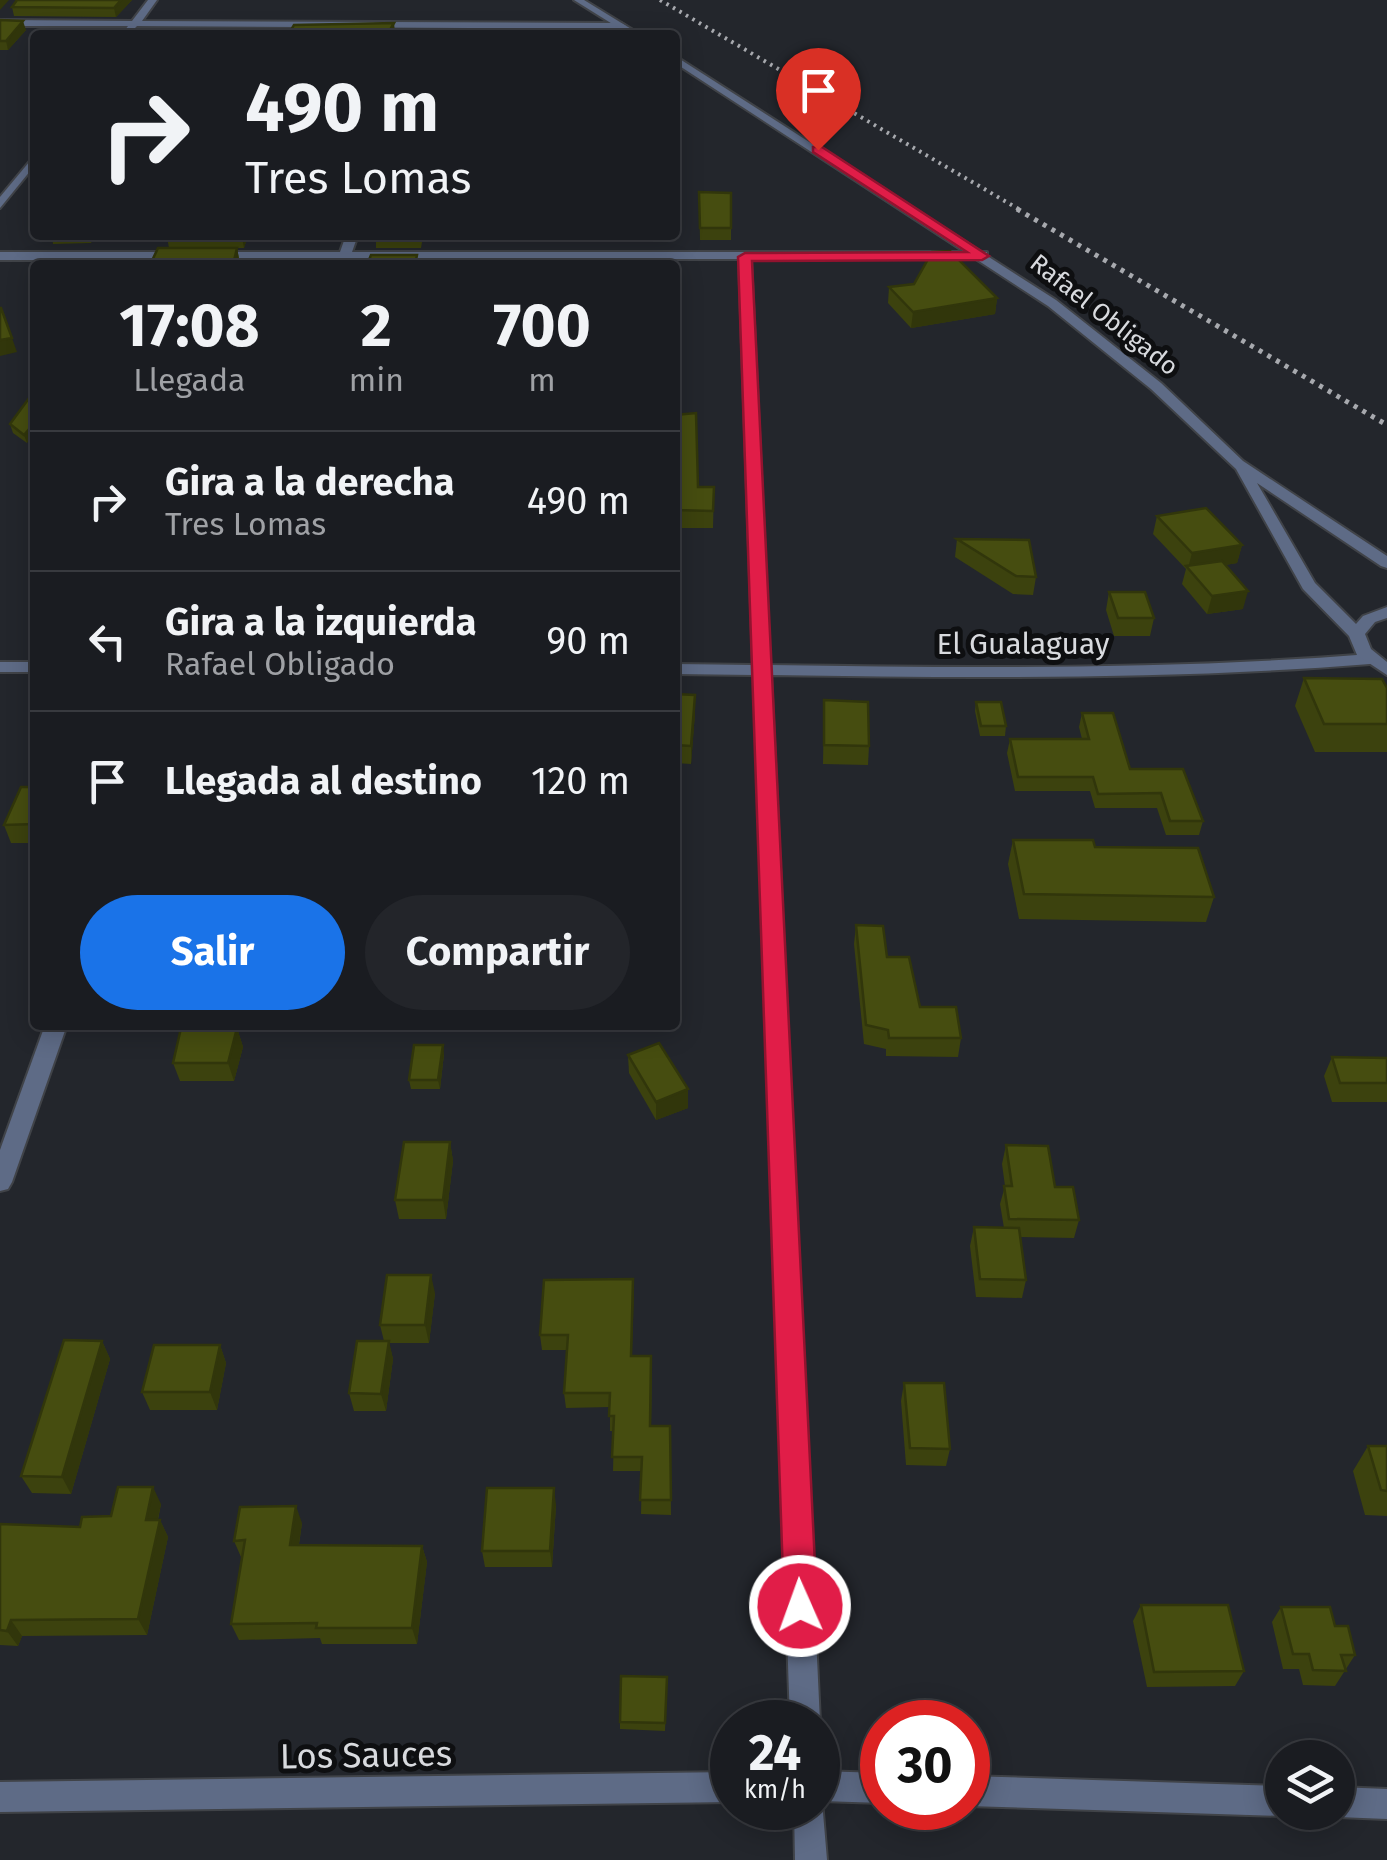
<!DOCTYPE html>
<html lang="es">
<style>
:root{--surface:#1a1c21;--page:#23252a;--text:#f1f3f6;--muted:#9fa1a5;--line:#383a3f;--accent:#1a73e8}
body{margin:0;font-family:"Fira Sans",sans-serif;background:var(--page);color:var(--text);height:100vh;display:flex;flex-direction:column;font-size:38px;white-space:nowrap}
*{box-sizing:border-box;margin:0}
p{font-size:32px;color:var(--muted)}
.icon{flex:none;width:55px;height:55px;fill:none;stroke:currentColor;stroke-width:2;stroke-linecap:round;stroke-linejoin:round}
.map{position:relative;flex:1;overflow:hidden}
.details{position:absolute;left:30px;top:260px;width:650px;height:770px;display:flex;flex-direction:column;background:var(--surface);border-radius:10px;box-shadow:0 5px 25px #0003,0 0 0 2px var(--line)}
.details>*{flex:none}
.top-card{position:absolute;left:30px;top:30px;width:650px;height:210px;border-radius:10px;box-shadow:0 5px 25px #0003,0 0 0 2px var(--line);background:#1a1c21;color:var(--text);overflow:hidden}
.buttons{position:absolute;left:1265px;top:1740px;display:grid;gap:20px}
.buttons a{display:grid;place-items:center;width:90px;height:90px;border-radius:50%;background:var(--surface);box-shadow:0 5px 25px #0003,0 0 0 2px var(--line);font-size:50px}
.speed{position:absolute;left:710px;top:1700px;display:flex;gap:20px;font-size:50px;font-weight:700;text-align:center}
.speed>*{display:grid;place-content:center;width:130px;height:130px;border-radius:50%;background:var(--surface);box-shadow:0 5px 25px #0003,0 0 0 2px var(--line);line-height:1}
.speed small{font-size:25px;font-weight:400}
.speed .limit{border:15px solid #d22;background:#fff;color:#111}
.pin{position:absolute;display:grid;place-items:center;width:85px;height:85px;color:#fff;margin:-102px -42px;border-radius:50% 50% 50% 0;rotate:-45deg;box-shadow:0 0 10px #0007}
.pin .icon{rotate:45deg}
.me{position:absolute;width:110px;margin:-55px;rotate:358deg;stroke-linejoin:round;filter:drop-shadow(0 0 8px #0008)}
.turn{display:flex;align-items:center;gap:35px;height:210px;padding:0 50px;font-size:45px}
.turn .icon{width:130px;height:130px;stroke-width:2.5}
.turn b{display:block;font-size:70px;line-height:85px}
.eta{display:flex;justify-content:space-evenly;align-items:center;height:170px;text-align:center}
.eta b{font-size:60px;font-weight:700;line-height:70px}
.button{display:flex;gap:20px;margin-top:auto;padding:20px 50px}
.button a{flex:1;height:115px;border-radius:60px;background:var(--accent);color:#fff;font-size:40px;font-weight:700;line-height:115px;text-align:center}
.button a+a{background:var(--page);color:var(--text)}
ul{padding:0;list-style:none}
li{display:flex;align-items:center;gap:30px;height:140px;padding:0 50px;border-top:2px solid var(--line)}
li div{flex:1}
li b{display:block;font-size:38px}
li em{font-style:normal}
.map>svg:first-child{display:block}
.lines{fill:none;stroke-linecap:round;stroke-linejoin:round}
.minor-casing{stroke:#404348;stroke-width:4}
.tertiary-casing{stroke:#404348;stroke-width:4}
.minor{fill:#5e6b86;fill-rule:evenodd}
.tertiary{fill:#5e6b86;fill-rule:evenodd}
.rail-far1{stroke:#a7a9ae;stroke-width:4;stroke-dasharray:2.5 5;stroke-linecap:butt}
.rail{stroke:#a7a9ae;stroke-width:5;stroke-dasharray:4 6;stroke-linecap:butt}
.wall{fill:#3c420e}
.shaded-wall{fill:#31360b}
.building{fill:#464d10;stroke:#31360b;stroke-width:2.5}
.route{fill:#e11d48;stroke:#92132f;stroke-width:2.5}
.labels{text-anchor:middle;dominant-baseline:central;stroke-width:10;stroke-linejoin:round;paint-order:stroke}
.far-street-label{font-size:25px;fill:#d8dade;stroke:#0e0f11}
.street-label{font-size:30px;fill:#d8dade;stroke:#0e0f11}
.near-street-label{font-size:35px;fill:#d8dade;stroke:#0e0f11}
</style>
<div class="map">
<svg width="1387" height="1860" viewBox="0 0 1387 1860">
<rect width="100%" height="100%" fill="#23262c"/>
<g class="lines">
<defs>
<g id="minor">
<polygon points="148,0 157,0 142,21 621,23 626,26 621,29 137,26 130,33 125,30 128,26 0,26 0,20 132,21"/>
<polygon points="35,155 35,165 0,208 0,197"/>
<path d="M346 235H358L352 252H987V258L983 259H751L770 665C971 668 1170 670 1370 654L1378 659 1370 664C1170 680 971 678 771 675L820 1722 818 1728V1722H790L754 675 675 674V664L753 665 739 259H350L348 265H336L338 259 212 260 206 256 212 252H340Z"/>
<polygon points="0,252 178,252 184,256 178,260 0,260"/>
<rect x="0" y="662" width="35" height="10"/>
<polygon points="45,1025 67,1025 12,1182 8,1189 0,1191 0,1150"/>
<polygon points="818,1771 882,1773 882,1803 822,1801 827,1860 795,1860 794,1808 818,1808"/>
<polygon points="732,1772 732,1802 0,1812 0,1782"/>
<polygon points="968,1776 1282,1786 1282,1812 1291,1812 1282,1816 968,1806"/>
<polygon points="1338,1787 1387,1789 1387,1819 1338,1817 1327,1813 1338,1812"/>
</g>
<g id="tertiary">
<polygon points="574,0 584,0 641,35 630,35"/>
<polygon points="675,56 1056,300 1161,383 1243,461 1387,556 1387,568 1381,566 1257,483 1315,583 1356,624 1363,616 1387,607 1387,618 1375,622 1365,634 1371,649 1387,662 1387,675 1357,655 1349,636 1303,589 1236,469 1151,389 1048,306 675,63"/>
</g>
</defs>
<use href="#minor" class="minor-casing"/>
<use href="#tertiary" class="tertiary-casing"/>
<use href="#minor" class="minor"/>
<use href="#tertiary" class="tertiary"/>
<polyline class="rail-far1" points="660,0 1022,211"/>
<polyline class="rail" points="1017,209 1387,425"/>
</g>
<g class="wall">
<polygon points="17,0 132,0 116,17 14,16 12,7"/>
<polygon points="0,20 26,30 8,50 0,50"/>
<polygon points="699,192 731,193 731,240 700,240"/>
<polygon points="52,235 95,235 91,243 53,244"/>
<polygon points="248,235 244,248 237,248 240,263 169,248 167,237"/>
<polygon points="376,235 448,235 447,237 423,236 421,248 376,248"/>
<polygon points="889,287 997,298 995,314 911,328 888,303"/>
<polygon points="35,390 27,443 13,433 10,424"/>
<polygon points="675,415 698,487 714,487 713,528 675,528"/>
<polygon points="1157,516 1242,545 1237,563 1225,565 1243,609 1207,614 1182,584 1186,569 1153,534"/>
<polygon points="957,539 1036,577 1033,595 1013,594 955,557"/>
<polygon points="1109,592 1154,618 1150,636 1114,636 1106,610"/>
<polygon points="1304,678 1387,688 1387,752 1315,752 1295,706"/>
<polygon points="675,694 695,713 691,764 675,763"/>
<polygon points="824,700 869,746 868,765 823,764"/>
<polygon points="976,702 1006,726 1005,736 980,736 975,711"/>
<polygon points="1082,713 1130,769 1203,821 1199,835 1166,835 1157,808 1095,808 1090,791 1015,791 1007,753 1010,739 1082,739 1079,727"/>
<polygon points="35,787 35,843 11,843 4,825"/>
<polygon points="1013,840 1214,897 1206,922 1019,919 1008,864"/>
<polygon points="856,925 887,957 920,1007 961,1038 958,1057 886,1056 886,1049 864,1044 854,944"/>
<polygon points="237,1028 243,1047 234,1081 180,1081 173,1063"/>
<polygon points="444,1054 440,1089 411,1089 409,1080"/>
<polygon points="628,1055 688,1089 688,1108 656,1120 629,1073"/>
<polygon points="1332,1057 1387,1058 1387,1102 1332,1102 1324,1076"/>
<polygon points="450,1142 453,1161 446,1219 399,1219 395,1200"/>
<polygon points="1006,1145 1055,1187 1079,1220 1074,1238 1020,1237 1026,1280 1022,1298 976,1297 970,1246 974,1227 1004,1228 1000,1204 1005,1186 1002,1164"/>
<polygon points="633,1279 632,1356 652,1371 651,1426 670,1426 671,1515 641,1514 642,1471 613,1471 614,1431 610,1431 610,1407 566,1408 564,1393 567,1350 542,1350 540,1335"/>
<polygon points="435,1293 429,1343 389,1343 393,1359 386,1411 354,1411 349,1393 384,1341 380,1325"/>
<polygon points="102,1341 110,1359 71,1494 32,1493 21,1476"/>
<polygon points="220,1345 226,1363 217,1410 150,1410 142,1392"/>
<polygon points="904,1383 950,1449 946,1466 906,1465 901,1401"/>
<polygon points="1368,1446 1387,1446 1387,1516 1365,1515 1353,1471"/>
<polygon points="161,1504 158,1520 160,1520 168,1537 147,1635 22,1636 18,1646 0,1645 0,1524 80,1527 111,1516"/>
<polygon points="556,1505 552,1567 485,1567 482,1551"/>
<polygon points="302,1523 299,1545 422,1546 427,1562 417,1644 322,1644 320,1638 239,1640 231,1624 243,1557 241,1557 234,1541"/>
<polygon points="1141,1605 1244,1671 1235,1686 1147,1687 1133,1621"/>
<polygon points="1281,1607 1335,1626 1355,1655 1335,1686 1303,1685 1299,1669 1283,1669 1272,1622"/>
<polygon points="667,1677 665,1731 620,1729 620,1722"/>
</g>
<g class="shaded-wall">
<polygon points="0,0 9,0 0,10"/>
<polygon points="121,0 132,0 116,17 114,8"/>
<polygon points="23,21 26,30 8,50 6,41"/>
<polygon points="394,23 395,32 394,35 387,35"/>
<polygon points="242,235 248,235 244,248 242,237"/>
<polygon points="237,248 240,265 233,265"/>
<polygon points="997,298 995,314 911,328 913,312"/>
<polygon points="12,338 17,352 0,356 0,340"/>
<polygon points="35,422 35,434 27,443 24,435"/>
<polygon points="1242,545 1237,563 1191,571 1188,568 1192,553"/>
<polygon points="1248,591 1243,609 1207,614 1212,596"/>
<polygon points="695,695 695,713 691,764 691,746"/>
<polygon points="237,1028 243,1047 234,1081 228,1063"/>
<polygon points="443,1045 444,1054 440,1089 438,1080"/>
<polygon points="688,1089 688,1108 656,1120 656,1102"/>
<polygon points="450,1142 453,1161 446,1219 443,1200"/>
<polygon points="431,1275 435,1293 429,1343 425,1325"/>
<polygon points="633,1279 634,1295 631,1371 631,1356"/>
<polygon points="102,1341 110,1359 71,1494 62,1477"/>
<polygon points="389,1341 393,1359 386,1411 381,1394"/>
<polygon points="220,1345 226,1363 217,1410 210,1392"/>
<polygon points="153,1487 161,1504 154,1536 146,1520"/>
<polygon points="554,1488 556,1505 552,1567 550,1551"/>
<polygon points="296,1506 302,1523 296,1562 290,1545"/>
<polygon points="160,1520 168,1537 147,1635 138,1619"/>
<polygon points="422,1546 427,1562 417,1644 412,1628"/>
<polygon points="11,1620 22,1636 18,1646 7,1631"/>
</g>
<g class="building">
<polygon points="17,0 121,0 114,8 12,7"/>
<polygon points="0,20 23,21 6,41 0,41"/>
<polygon points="394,23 387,35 288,35 294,25"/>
<polygon points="699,192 731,193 731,228 700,228"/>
<polygon points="168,235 242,235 242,237 167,237"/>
<polygon points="376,235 420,235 420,238 375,238"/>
<polygon points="158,248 237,248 233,265 150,265"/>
<polygon points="950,251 997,298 913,312 889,287 914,284 932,252"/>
<polygon points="371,255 417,255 415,265 367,265"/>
<polygon points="0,308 1,308 12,338 0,340"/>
<polygon points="35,390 35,422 24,435 10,424"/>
<polygon points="696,413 698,487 714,487 713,511 675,510 675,415"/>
<polygon points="1206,508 1242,545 1192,553 1157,516"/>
<polygon points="957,539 1029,540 1036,577 1016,576"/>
<polygon points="1222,561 1248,591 1212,596 1186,566"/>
<polygon points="1109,592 1145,592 1154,618 1118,618"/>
<polygon points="1304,678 1382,679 1387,688 1387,724 1324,724"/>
<polygon points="675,694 695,695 691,746 675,745"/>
<polygon points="824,700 868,702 869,746 824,745"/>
<polygon points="976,702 1001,702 1006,726 981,726"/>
<polygon points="1082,713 1113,713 1130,769 1183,769 1203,821 1170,821 1161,793 1098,794 1093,777 1018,777 1010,739 1089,739"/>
<polygon points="21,787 35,787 35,824 4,825"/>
<polygon points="1013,840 1093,840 1095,847 1198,848 1214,897 1024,894"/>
<polygon points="856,925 883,926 887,957 909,957 920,1007 956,1007 961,1038 889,1038 888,1030 866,1025"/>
<polygon points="181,1028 237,1028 228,1063 173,1063"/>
<polygon points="659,1043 688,1089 656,1102 628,1055"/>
<polygon points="414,1045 443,1045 438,1080 409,1080"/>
<polygon points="1332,1057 1387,1058 1387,1083 1340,1083"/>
<polygon points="404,1142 450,1142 443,1200 395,1200"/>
<polygon points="1006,1145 1048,1146 1055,1187 1073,1187 1079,1220 1009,1219 1004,1186 1012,1186"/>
<polygon points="974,1227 1019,1228 1026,1280 980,1279"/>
<polygon points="387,1275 431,1275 425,1325 380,1325"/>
<polygon points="633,1279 631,1356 651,1356 650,1426 670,1426 671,1500 640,1500 642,1457 612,1457 614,1416 609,1416 610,1393 564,1393 568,1335 540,1335 544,1280"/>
<polygon points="64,1340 102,1341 62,1477 21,1476"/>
<polygon points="357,1341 389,1341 381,1394 349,1393"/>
<polygon points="154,1345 220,1345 210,1392 142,1392"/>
<polygon points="904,1383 944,1383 950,1449 910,1448"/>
<polygon points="1368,1446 1387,1446 1387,1491 1381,1490"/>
<polygon points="118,1487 153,1487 146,1520 160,1520 138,1619 11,1620 7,1631 0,1630 0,1524 80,1527 82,1517 111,1516"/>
<polygon points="487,1488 554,1488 550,1551 482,1551"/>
<polygon points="296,1506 290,1545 422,1546 412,1628 316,1628 317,1623 231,1624 245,1540 234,1541 240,1507"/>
<polygon points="1141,1605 1228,1605 1244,1671 1154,1672"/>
<polygon points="1281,1607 1330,1607 1335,1626 1348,1626 1355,1655 1341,1655 1346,1671 1313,1670 1309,1654 1293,1654"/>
<polygon points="621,1676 667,1677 665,1723 620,1722"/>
</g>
<polygon class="route" points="813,147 822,147 989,256 982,260 752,261 817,1606 812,1617 800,1621 789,1617 784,1606 738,257 745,253 967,252 813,152"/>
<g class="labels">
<g class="far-street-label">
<text transform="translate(1104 315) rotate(38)">Rafael Obligado</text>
</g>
<g class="street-label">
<text x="1023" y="644">El Gualaguay</text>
</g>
<g class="near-street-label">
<text transform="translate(366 1755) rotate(-1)">Los Sauces</text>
</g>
</g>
</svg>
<div class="buttons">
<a><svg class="icon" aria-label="layers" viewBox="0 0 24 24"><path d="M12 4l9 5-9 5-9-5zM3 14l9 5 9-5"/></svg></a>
</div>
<div class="speed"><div>24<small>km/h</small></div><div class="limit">30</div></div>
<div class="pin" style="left:818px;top:150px;background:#d93025"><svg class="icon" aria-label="arrive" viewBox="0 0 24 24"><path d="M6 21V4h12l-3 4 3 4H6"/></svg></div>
<svg class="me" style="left:800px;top:1606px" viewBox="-20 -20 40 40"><circle r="17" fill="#e11d48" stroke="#fff" stroke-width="3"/><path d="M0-11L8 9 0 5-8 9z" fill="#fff"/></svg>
<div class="top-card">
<div class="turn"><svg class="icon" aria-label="right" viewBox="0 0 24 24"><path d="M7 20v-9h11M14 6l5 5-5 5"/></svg><div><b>490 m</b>Tres Lomas</div></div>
</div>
<section class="details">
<div class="eta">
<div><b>17:08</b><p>Llegada</p></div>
<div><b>2</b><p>min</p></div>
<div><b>700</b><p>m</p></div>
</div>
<ul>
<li><svg class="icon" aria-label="right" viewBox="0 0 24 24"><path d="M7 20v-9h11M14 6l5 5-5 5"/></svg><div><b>Gira a la derecha</b><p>Tres Lomas</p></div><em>490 m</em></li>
<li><svg class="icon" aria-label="left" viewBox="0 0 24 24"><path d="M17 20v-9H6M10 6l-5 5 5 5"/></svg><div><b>Gira a la izquierda</b><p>Rafael Obligado</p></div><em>90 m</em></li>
<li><svg class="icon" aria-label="arrive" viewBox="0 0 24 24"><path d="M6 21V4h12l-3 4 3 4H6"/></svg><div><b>Llegada al destino</b></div><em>120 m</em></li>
</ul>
<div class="button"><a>Salir</a><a>Compartir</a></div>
</section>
</div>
